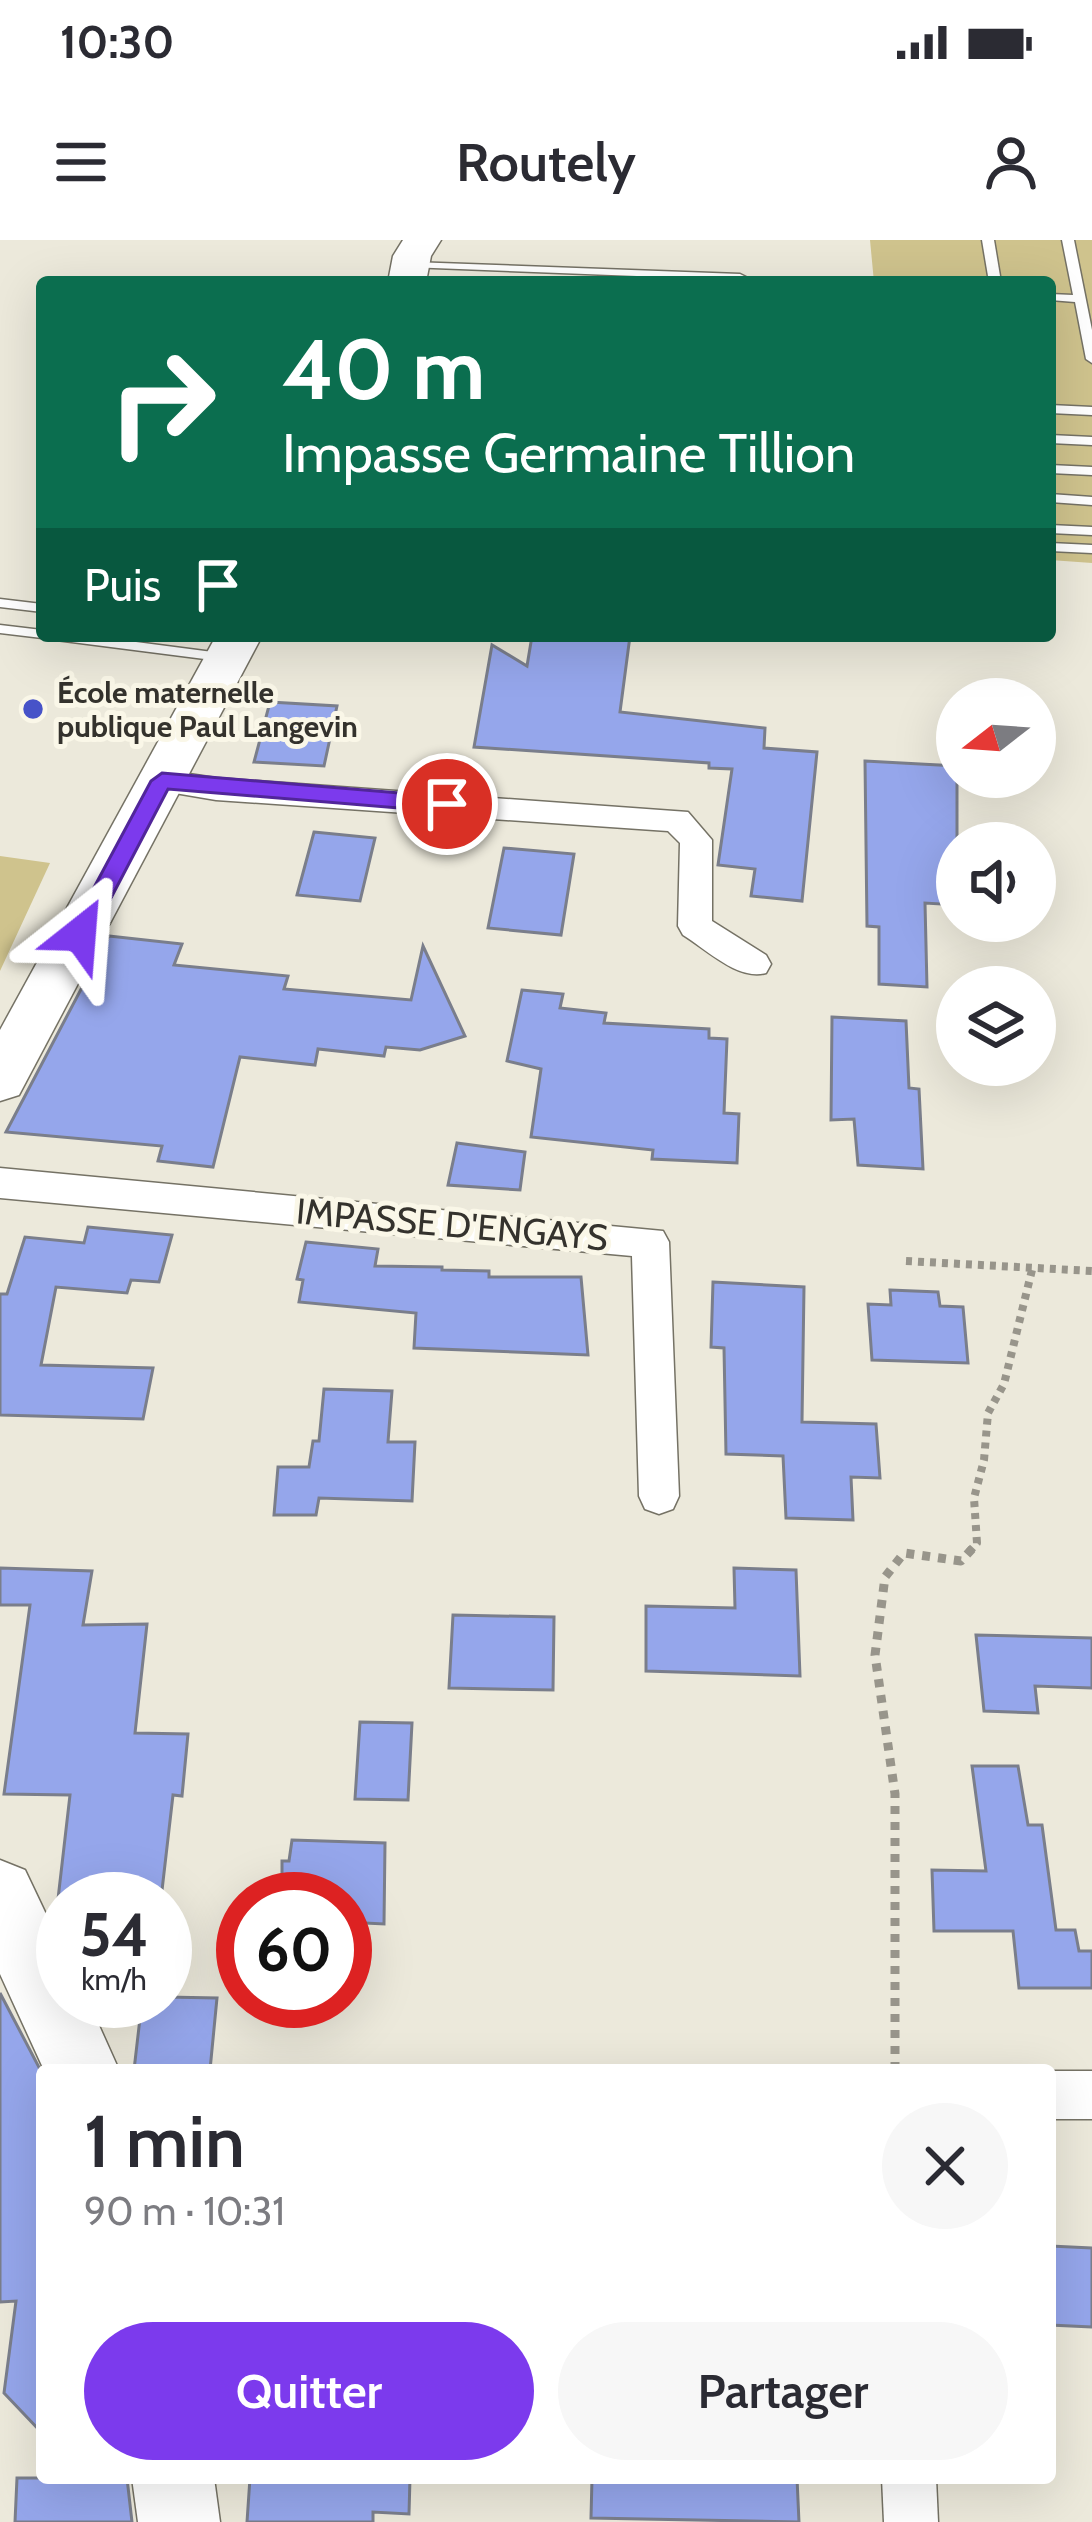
<!DOCTYPE html>
<html lang="fr">
<meta charset="utf-8">
<style>
:root{--surface:#fff;--page:#f7f7f7;--text:#2b2b33;--muted:#7c7c81;--accent:#7c3aed}
body{margin:0;font-family:Cabin,sans-serif;background:var(--page);color:var(--text);height:100vh;display:flex;flex-direction:column;font-size:45px;white-space:nowrap}
*{box-sizing:border-box;margin:0}
p{font-size:39px;color:var(--muted)}
.icon{flex:none;width:66px;height:66px;fill:none;stroke:currentColor;stroke-width:2;stroke-linecap:round;stroke-linejoin:round}
.map{position:relative;flex:1;overflow:hidden}
.sheet{position:absolute;left:36px;top:1824px;width:1020px;height:420px;display:flex;flex-direction:column;background:var(--surface);border-radius:12px;box-shadow:0 12px 48px #0002}
.sheet>*{flex:none}
.hud{position:absolute;left:36px;top:36px;width:1020px;height:366px;border-radius:12px;box-shadow:0 12px 48px #0002;background:#0b6e4f;color:#fff;overflow:hidden}
.needle{width:78px;rotate:253deg}
.tools{position:absolute;left:936px;top:438px;display:grid;gap:24px}
.tools a{display:grid;place-items:center;width:120px;height:120px;border-radius:50%;background:var(--surface);box-shadow:0 12px 48px #0002;font-size:60px}
.speed{position:absolute;left:36px;top:1632px;display:flex;gap:24px;font-size:60px;font-weight:700;text-align:center}
.speed>*{display:grid;place-content:center;width:156px;height:156px;border-radius:50%;background:var(--surface);box-shadow:0 12px 48px #0002;line-height:1}
.speed small{font-size:30px;font-weight:400}
.speed .limit{border:18px solid #d22;background:#fff;color:#111}
.pin{position:absolute;display:grid;place-items:center;width:102px;height:102px;color:#fff;margin:-51px;border:6px solid #fff;border-radius:50%;box-shadow:0 3px 12px #0007}
.me{position:absolute;width:132px;margin:-66px;rotate:28deg;stroke-linejoin:round;filter:drop-shadow(0 0 9px #0008)}
.turn{display:flex;align-items:center;gap:42px;height:252px;padding:0 48px;font-size:54px}
.turn .icon{width:156px;height:156px;stroke-width:2.5}
.turn b{display:block;font-size:84px;line-height:102px}
.then{display:flex;align-items:center;height:114px;padding:0 48px;background:#0003;gap:24px;font-size:45px}
.round{display:grid;place-items:center;flex:none;width:126px;height:126px;border-radius:63px;background:var(--page)}
.overview{display:flex;align-items:center;justify-content:space-between;height:204px;padding:0 48px}
h1{font-size:72px;font-weight:600;line-height:90px}
.primary-button{display:flex;gap:24px;margin-top:auto;padding:24px 48px}
.primary-button a{flex:1;height:138px;border-radius:72px;background:var(--accent);color:#fff;font-size:48px;font-weight:600;line-height:138px;text-align:center}
.primary-button a+a{background:var(--page);color:var(--text)}
.status{display:flex;justify-content:space-between;align-items:center;height:84px;padding:0 60px;background:var(--surface);direction:ltr}
.status svg{height:33px;fill:currentColor}
header{display:flex;justify-content:space-between;align-items:center;height:156px;padding:0 48px;background:var(--surface);font-size:54px;font-weight:600}
.map>svg:first-child{display:block}
.green{fill:#cfc38d}
.building{fill:#95a6eb;stroke:#7a7e8b;stroke-width:3}
.lines{fill:none;stroke-linecap:round;stroke-linejoin:round}
.lane-casing{stroke:#757265;stroke-width:3}
.street-casing{stroke:#757265;stroke-width:3}
.primary-casing{stroke:#757265;stroke-width:3}
.path-far1{stroke:#98958b;stroke-width:8;stroke-dasharray:6 6;stroke-linecap:butt}
.path{stroke:#98958b;stroke-width:9;stroke-dasharray:8 8;stroke-linecap:butt}
.lane{fill:#fff;fill-rule:evenodd}
.street{fill:#fff;fill-rule:evenodd}
.primary{fill:#fff;fill-rule:evenodd}
.route{fill:#7c3aed;stroke:#51269a;stroke-width:3}
.poi-dot{fill:#4753c8;stroke:#faf7e8;stroke-width:4.5}
.labels{text-anchor:middle;dominant-baseline:central;stroke-width:10;stroke-linejoin:round;paint-order:stroke}
.far-poi-label{font-size:30px;font-weight:bold;fill:#34322d;stroke:#faf7e8;text-anchor:start}
.street-label{font-size:36px;fill:#34322d;stroke:#faf7e8}
</style>
<div class="status"><b>10:30</b><svg viewBox="0 0 49 12"><path d="M0 12V9h3v3zM5 12V6h3v6zM10 12V3h3v9zM15 12V0h3v12zM26 1h20v11H26zM47 4h2v5h-2z"/></svg></div>
<header><svg class="icon" aria-label="menu" viewBox="0 0 24 24"><path d="M4 6h16M4 12h16M4 18h16"/></svg>Routely<svg class="icon" aria-label="person" viewBox="0 0 24 24"><circle cx="12" cy="8" r="4"/><path d="M4 21q1-7 8-7t8 7"/></svg></header>
<div class="map">
<svg width="1092" height="2282" viewBox="0 0 1092 2282">
<rect width="100%" height="100%" fill="#ece9db"/>
<g class="green">
<polygon points="870,0 1092,0 1092,323 1050,320 1050,42 874,42"/>
<polygon points="0,616 50,623 0,731"/>
</g>
<g class="building">
<polygon points="532,396 630,396 620,472 765,488 764,508 817,512 802,661 751,656 755,629 718,625 732,529 709,528 709,523 474,507 492,405 527,426"/>
<polygon points="270,462 337,466 324,526 254,522"/>
<polygon points="865,521 957,526 957,665 925,663 927,747 879,744 879,687 867,686"/>
<polygon points="314,592 375,598 360,661 297,655"/>
<polygon points="504,608 574,614 561,695 488,688"/>
<polygon points="109,696 182,704 174,725 288,736 284,749 411,760 423,706 465,796 420,810 386,807 384,816 318,809 315,825 240,817 213,927 158,921 162,906 6,892"/>
<polygon points="522,750 563,754 560,768 606,773 604,783 709,789 709,798 727,799 724,873 739,874 737,923 652,919 653,910 531,897 541,829 507,821"/>
<polygon points="832,777 906,781 909,848 919,849 923,929 858,925 854,879 831,880"/>
<polygon points="457,903 525,912 520,950 448,945"/>
<polygon points="88,987 172,995 159,1042 131,1040 127,1053 56,1047 41,1125 153,1128 143,1179 0,1175 0,1054 7,1054 25,997 84,1003"/>
<polygon points="306,1002 378,1009 375,1026 442,1027 442,1030 489,1031 489,1037 581,1037 588,1115 414,1108 416,1073 299,1062 303,1040 297,1039"/>
<polygon points="713,1042 804,1047 802,1182 876,1184 880,1238 851,1237 853,1280 786,1278 783,1216 726,1214 724,1108 711,1107"/>
<polygon points="890,1050 938,1052 940,1066 963,1067 968,1123 872,1120 868,1064 891,1065"/>
<polygon points="324,1149 392,1151 388,1202 415,1202 412,1261 319,1258 316,1275 274,1275 278,1227 309,1227 313,1201 319,1201"/>
<polygon points="0,1328 92,1331 83,1385 147,1384 135,1493 188,1494 182,1556 173,1555 161,1659 58,1659 70,1555 4,1554 30,1365 0,1365"/>
<polygon points="734,1328 796,1330 800,1436 646,1431 646,1366 735,1368"/>
<polygon points="453,1375 554,1377 553,1450 449,1448"/>
<polygon points="976,1395 1092,1398 1092,1448 1035,1446 1038,1473 984,1471"/>
<polygon points="360,1482 412,1483 408,1560 355,1559"/>
<polygon points="972,1526 1018,1526 1028,1585 1042,1585 1056,1690 1075,1690 1079,1711 1092,1711 1092,1748 1019,1748 1013,1691 934,1691 932,1630 986,1631"/>
<polygon points="292,1600 385,1603 384,1684 345,1682 345,1659 282,1659 282,1621 289,1621"/>
<polygon points="0,1753 42,1833 42,2193 4,2153 16,2061 0,2062"/>
<polygon points="165,1757 217,1758 210,1830 134,1830 142,1761 165,1761"/>
<polygon points="1050,2006 1092,2008 1092,2087 1050,2085"/>
<polygon points="17,2238 127,2238 132,2282 15,2282"/>
<polygon points="250,2238 410,2238 409,2274 373,2272 373,2282 247,2282"/>
<polygon points="592,2238 797,2238 799,2282 591,2278"/>
</g>
<g class="lines">
<defs>
<g id="lane">
<polygon points="982,0 994,0 1001,42 989,42"/>
<polygon points="1062,0 1074,0 1092,90 1092,123 1086,119 1075,62 1050,60 1050,54 1073,55"/>
<polygon points="412,22 740,34 746,37 740,40 408,27 408,23"/>
<polygon points="1050,165 1092,167 1092,175 1050,173"/>
<polygon points="1050,195 1092,197 1092,205 1050,203"/>
<polygon points="1050,225 1092,227 1092,235 1050,233"/>
<polygon points="1050,254 1092,257 1092,265 1050,262"/>
<polygon points="1050,285 1092,287 1092,295 1050,293"/>
<polygon points="1050,303 1092,305 1092,313 1050,311"/>
<polygon points="0,359 42,364 42,372 0,367"/>
<polygon points="0,385 42,390 42,396 47,396 42,398 0,393"/>
<polygon points="49,396 90,396 228,414 235,418 228,422 56,400"/>
</g>
<g id="street">
<path d="M162 530 216 538 688 572 712 600V681L766 715 771 724 766 733C738 741 706 709 683 695L678 686 680 603 668 591 216 560 151 549 146 541 151 533Z"/>
<polygon points="0,928 663,991 669,1002 679,1256 673,1269 659,1274 645,1269 639,1256 632,1016 0,958"/>
<rect x="1050" y="1831" width="42" height="48"/>
<polygon points="882,2238 936,2238 938,2282 884,2282"/>
</g>
<g id="primary">
<polygon points="403,0 441,0 431,16 426,42 388,42 393,16"/>
<polygon points="216,396 262,396 19,855 0,861 0,790"/>
<polygon points="0,1620 25,1630 63,1710 63,1761 88,1761 119,1830 44,1830 0,1734"/>
<polygon points="132,2238 214,2238 220,2282 138,2282"/>
</g>
</defs>
<use href="#lane" class="lane-casing"/>
<use href="#street" class="street-casing"/>
<use href="#primary" class="primary-casing"/>
<g class="path-far1">
<polyline points="906,1021 1092,1031"/>
<polyline points="969,1312 977,1303 974,1258 984,1220 988,1173 1004,1144 1032,1030"/>
</g>
<polyline class="path" points="895,1830 895,1554 875,1415 885,1337 904,1313 961,1321 972,1309"/>
<use href="#lane" class="lane"/>
<use href="#street" class="street"/>
<use href="#primary" class="primary"/>
</g>
<polygon class="route" points="162,533 447,557 458,564 447,572 168,549 89,700 72,700 69,694 151,541"/>
<circle class="poi-dot" cx="33" cy="469" r="12"/>
<g class="labels">
<g class="far-poi-label">
<text x="57" y="452">École maternelle<tspan x="57" dy="34">publique Paul Langevin</tspan></text>
</g>
<g class="street-label">
<text transform="translate(452 984) rotate(5)">IMPASSE D'ENGAYS</text>
</g>
</g>
</svg>
<div class="tools">
<a><svg class="needle" viewBox="-14 -14 28 28"><path d="M0-13l5 13h-10z" fill="#e53935"/><path d="M0 13l5-13h-10z" fill="#7c7c81"/></svg></a>
<a><svg class="icon" aria-label="sound" viewBox="0 0 24 24"><path d="M4 9h4l5-4v14l-5-4H4zM17 9q2 3 0 6"/></svg></a>
<a><svg class="icon" aria-label="layers" viewBox="0 0 24 24"><path d="M12 4l9 5-9 5-9-5zM3 14l9 5 9-5"/></svg></a>
</div>
<div class="speed"><div>54<small>km/h</small></div><div class="limit">60</div></div>
<div class="pin" style="left:447px;top:564px;background:#d93025"><svg class="icon" aria-label="arrive" viewBox="0 0 24 24"><path d="M6 21V4h12l-3 4 3 4H6"/></svg></div>
<svg class="me" style="left:80px;top:694px" viewBox="-20 -20 40 40"><path d="M0-17L14 15 0 8-14 15z" fill="#7c3aed" stroke="#fff" stroke-width="4"/></svg>
<div class="hud">
<div class="turn"><svg class="icon" aria-label="right" viewBox="0 0 24 24"><path d="M7 20v-9h11M14 6l5 5-5 5"/></svg><div><b>40 m</b>Impasse Germaine Tillion</div></div>
<div class="then">Puis<svg class="icon" aria-label="arrive" viewBox="0 0 24 24"><path d="M6 21V4h12l-3 4 3 4H6"/></svg></div>
</div>
<section class="sheet">
<div class="overview"><div><h1>1 min</h1><p>90 m · 10:31</p></div><a class="round"><svg class="icon" aria-label="close" viewBox="0 0 24 24"><path d="M6 6l12 12M18 6L6 18"/></svg></a></div>
<div class="primary-button"><a>Quitter</a><a>Partager</a></div>
</section>
</div>
